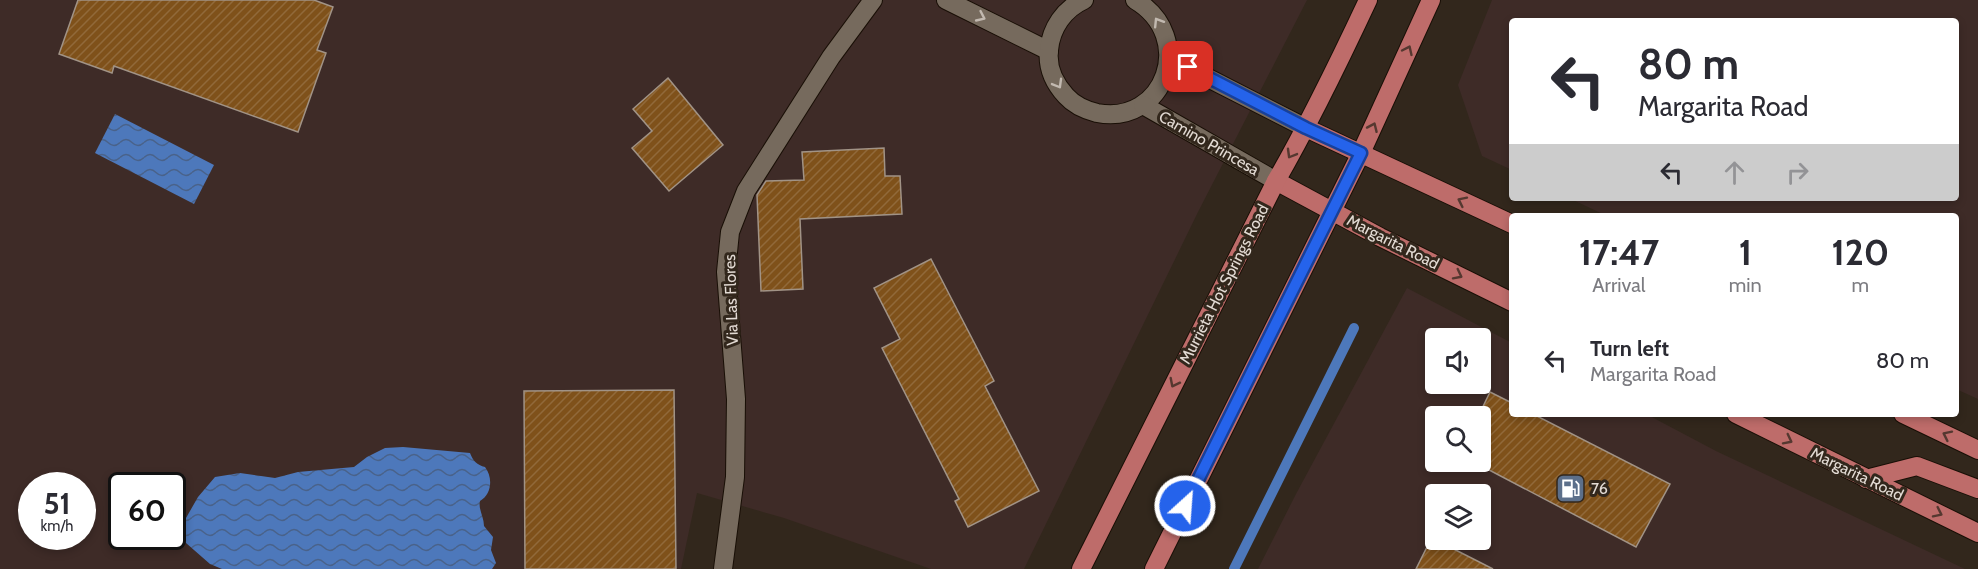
<!DOCTYPE html>
<style>
:root{--surface:#fff;--page:#f2f2f3;--text:#2b2b33;--muted:#7c7c81}
body{margin:0;font-family:Cabin,sans-serif;background:var(--page);color:var(--text);height:100vh;display:flex;flex-direction:column;font-size:22px;white-space:nowrap}
*{box-sizing:border-box;margin:0}
p{font-size:20px;color:var(--muted)}
.icon{flex:none;width:33px;height:33px;fill:none;stroke:currentColor;stroke-width:2;stroke-linecap:round;stroke-linejoin:round}
.map{position:relative;flex:1;overflow:hidden}
.drawer{position:absolute;left:1509px;top:213px;width:450px;height:204px;display:flex;flex-direction:column;background:var(--surface);border-radius:6px;box-shadow:0 3px 9px #0003}
.drawer>*{flex:none}
.top-card{position:absolute;left:1509px;top:18px;width:450px;height:183px;border-radius:6px;box-shadow:0 3px 9px #0003;background:#fff;color:var(--text);overflow:hidden}
.fabs{position:absolute;left:1425px;top:328px;display:grid;gap:12px}
.fabs a{display:grid;place-items:center;width:66px;height:66px;border-radius:6px;background:var(--surface);box-shadow:0 3px 9px #0003;font-size:30px}
.speed{position:absolute;left:18px;top:472px;display:flex;gap:12px;font-size:30px;font-weight:700;text-align:center}
.speed>*{display:grid;place-content:center;width:78px;height:78px;border-radius:50%;background:var(--surface);box-shadow:0 3px 9px #0003;line-height:1}
.speed small{font-size:15px;font-weight:400}
.speed .limit{border:3px solid #111;border-radius:9px;background:#fff;color:#111}
.pin{position:absolute;display:grid;place-items:center;width:51px;height:51px;color:#fff;margin:-26px;border-radius:12px;box-shadow:0 3px 9px #0006}
.me{position:absolute;width:66px;margin:-33px;rotate:26deg;stroke-linejoin:round;filter:drop-shadow(0 0 4px #0008)}
.turn{display:flex;align-items:center;gap:21px;height:126px;padding:0 30px;font-size:27px}
.turn .icon{width:78px;height:78px;stroke-width:2.5}
.turn b{display:block;font-size:42px;line-height:51px}
.lanes{display:flex;align-items:center;height:57px;padding:0 30px;background:#0003;justify-content:center;gap:30px;direction:ltr}
.lanes .off{opacity:.35}
.eta{display:flex;justify-content:space-evenly;align-items:center;height:102px;text-align:center}
.eta b{font-size:36px;font-weight:700;line-height:42px}
ul{padding:0;list-style:none}
li{display:flex;align-items:center;gap:18px;height:90px;padding:0 30px}
li div{flex:1}
li b{display:block;font-size:22px}
li em{font-style:normal}
.map>svg:first-child{display:block}
.commercial{fill:#3e2b27;fill-rule:evenodd}
.water{fill:url(#water-waves)}
.lines{fill:none;stroke-linecap:round;stroke-linejoin:round}
.stream{stroke:#4d78bb;stroke-width:10}
.building{fill:url(#building-hatch);stroke:#a19386;stroke-width:1.5}
.minor-casing{stroke:#190f06;stroke-width:20}
.major-casing{stroke:#190f06;stroke-width:20}
.minor{stroke:#766a5d;stroke-width:18}
.major{stroke:#be6c6a;stroke-width:18}
.oneway{stroke:#c2b9b0}
.oneway2{stroke:#553830}
.route-casing{stroke:#184099;stroke-width:15}
.route{stroke:#2563eb;stroke-width:10}
.labels{text-anchor:middle;dominant-baseline:central;stroke-width:6;stroke-linejoin:round;paint-order:stroke}
.street-label{font-size:16px;fill:#e3dbd4;stroke:#32271c}
.poi-label{font-size:16px;fill:#e3dbd4;stroke:#32271c;text-anchor:start}
</style>
<div class="map">
<svg width="1978" height="569" viewBox="0 0 1978 569">
<defs>
<pattern id="water-waves" width="16" height="10" patternUnits="userSpaceOnUse" patternTransform="scale(1.5)"><rect width="16" height="10" fill="#4d78bb"/><path d="M0 5q4-4 8 0t8 0" fill="none" stroke="#49628a"/></pattern>
<pattern id="building-hatch" width="6" height="6" patternUnits="userSpaceOnUse" patternTransform="scale(1.5)"><rect width="6" height="6" fill="#7f511a"/><path d="M-1 1l2-2M0 6l6-6M5 7l2-2" fill="none" stroke="#91693a"/></pattern>
</defs>
<rect width="100%" height="100%" fill="#32271c"/>
<g class="commercial">
<path d="M0 0H1307L1198 212 1024 569H931L784 518 697 493 681 569H0ZM32 486H82V537H32ZM122 486H172V537H122Z"/>
<polygon points="1492,0 1978,0 1978,399 1956,389 1956,216 1607,216 1569,198 1956,198 1956,21 1512,21 1512,170 1482,156 1458,85"/>
<path d="M1407 288 1512 343V414H1646L1716 451 1965 569H1258L1296 494ZM1436 339H1480V384H1436ZM1436 417H1480V462H1436ZM1436 495H1480V540H1436Z"/>
</g>
<g class="water">
<polygon points="115,114 214,165 194,204 95,153"/>
<path d="M403 447 470 453C473 461 477 465 485 467 493 477 492 494 480 501 478 509 484 517 484 526L493 537 491 550 496 563 492 569H222L210 564 186 543 182 531 186 518 198 497 215 477 240 473 275 478 298 472 354 467 367 457 385 448Z"/>
</g>
<g class="lines">
<polyline class="stream" points="1234,569 1354,328"/>
</g>
<g class="building">
<polygon points="78,0 314,0 333,7 317,50 326,53 298,132 114,66 112,73 59,54"/>
<polygon points="668,78 723,145 669,191 632,148 652,131 633,109"/>
<polygon points="884,148 885,176 900,176 902,214 800,219 803,289 761,291 757,195 766,181 804,180 802,152"/>
<polygon points="931,259 994,381 985,386 1039,491 968,527 955,501 959,499 882,348 900,339 874,288"/>
<polygon points="674,390 676,569 525,569 524,391"/>
<polygon points="1490,392 1512,403 1512,414 1533,414 1670,484 1636,547 1474,462 1480,462 1480,417 1478,417"/>
<polygon points="1432,537 1436,540 1493,569 1416,569"/>
</g>
<g class="lines">
<defs>
<g id="minor">
<polyline points="946,0 1049,51"/>
<path d="M1084 0C1064 9 1051 28 1049 50 1047 67 1054 83 1066 96 1074 105 1085 110 1097 113 1165 126 1197 37 1135 0"/>
<polyline points="1169,58 1306,128"/>
<polyline points="1143,105 1276,181"/>
<polyline points="723,569 735,477 736,399 726,272 730,232 746,191 831,57 873,0"/>
</g>
<g id="major">
<polyline points="1306,128 1512,224"/>
<polyline points="1276,181 1380,237 1512,302"/>
<polyline points="1736,414 1978,533"/>
<polyline points="1903,414 1978,450"/>
<polyline points="1866,479 1917,466 1978,489"/>
<path d="M1081 569 1276 181C1310 122 1339 62 1368 0"/>
<polyline points="1154,569 1361,153 1431,0"/>
</g>
</defs>
<use href="#minor" class="minor-casing"/>
<use href="#major" class="major-casing"/>
<use href="#minor" class="minor"/>
<use href="#major" class="major"/>
</g>
<defs><path id="oneway-chevron" d="M-2-3.5L2.5 0L-2 3.5" fill="none" stroke-width="1.6" stroke-linecap="round" stroke-linejoin="round" transform="scale(1.5)"/></defs>
<g class="oneway">
<use href="#oneway-chevron" transform="translate(981 17) rotate(25)"/>
<use href="#oneway-chevron" transform="translate(1158 22) rotate(-122)"/>
<use href="#oneway-chevron" transform="translate(1058 84) rotate(60)"/>
</g>
<g class="oneway2">
<use href="#oneway-chevron" transform="translate(1408 50) rotate(-65)"/>
<use href="#oneway-chevron" transform="translate(1373 127) rotate(-66)"/>
<use href="#oneway-chevron" transform="translate(1291 154) rotate(120)"/>
<use href="#oneway-chevron" transform="translate(1462 201) rotate(-154)"/>
<use href="#oneway-chevron" transform="translate(1458 275) rotate(27)"/>
<use href="#oneway-chevron" transform="translate(1174 383) rotate(117)"/>
<use href="#oneway-chevron" transform="translate(1947 435) rotate(-154)"/>
<use href="#oneway-chevron" transform="translate(1788 440) rotate(27)"/>
<use href="#oneway-chevron" transform="translate(1938 513) rotate(26)"/>
</g>
<g class="lines">
<defs>
<polyline id="route" points="1185,506 1361,153 1306,128 1188,67"/>
</defs>
<use href="#route" class="route-casing"/>
<use href="#route" class="route"/>
</g>
<defs>
<symbol id="fuel-square" viewBox="-11 -11 22 22"><rect x="-9" y="-9" width="18" height="18" rx="4" fill="#5c6f8a" stroke="#32271c"/><path d="M-5.5-6h7V0h2V4h1.3V-2.5L3-4.5l.8-.8L6-3V5H2.5V1h-1V6h-7ZM-4.2-4.7v3.2H.2V-4.7Z" fill="#fff"/></symbol>
</defs>
<g fill-rule="evenodd">
<use href="#fuel-square" x="1554" y="472" width="33" height="33"/>
</g>
<g class="labels">
<g class="street-label">
<text transform="translate(1209 143) rotate(30)">Camino Princesa</text>
<text transform="translate(1393 242) rotate(27)">Margarita Road</text>
<text transform="translate(1224 284) rotate(-63)">Murrieta Hot Springs Road</text>
<text transform="translate(731 300) rotate(-92)">Via Las Flores</text>
<text transform="translate(1857 474) rotate(26)">Margarita Road</text>
</g>
<g class="poi-label">
<text x="1591" y="488">76</text>
</g>
</g>
</svg>
<div class="fabs">
<a><svg class="icon" aria-label="sound" viewBox="0 0 24 24"><path d="M4 9h4l5-4v14l-5-4H4zM17 9q2 3 0 6"/></svg></a>
<a><svg class="icon" aria-label="search" viewBox="0 0 24 24"><circle cx="10" cy="10" r="6"/><path d="M15 15l6 6"/></svg></a>
<a><svg class="icon" aria-label="layers" viewBox="0 0 24 24"><path d="M12 4l9 5-9 5-9-5zM3 14l9 5 9-5"/></svg></a>
</div>
<div class="speed"><div>51<small>km/h</small></div><div class="limit">60</div></div>
<div class="pin" style="left:1188px;top:67px;background:#d93025"><svg class="icon" aria-label="arrive" viewBox="0 0 24 24"><path d="M6 21V4h12l-3 4 3 4H6"/></svg></div>
<svg class="me" style="left:1185px;top:506px" viewBox="-20 -20 40 40"><circle r="17" fill="#2563eb" stroke="#fff" stroke-width="3"/><path d="M0-11L8 9 0 5-8 9z" fill="#fff"/></svg>
<div class="top-card">
<div class="turn"><svg class="icon" aria-label="left" viewBox="0 0 24 24"><path d="M17 20v-9H6M10 6l-5 5 5 5"/></svg><div><b>80 m</b>Margarita Road</div></div>
<div class="lanes"><svg class="icon" aria-label="left" viewBox="0 0 24 24"><path d="M17 20v-9H6M10 6l-5 5 5 5"/></svg><svg class="icon off" aria-label="ahead" viewBox="0 0 24 24"><path d="M12 20V5M6 11l6-6 6 6"/></svg><svg class="icon off" aria-label="right" viewBox="0 0 24 24"><path d="M7 20v-9h11M14 6l5 5-5 5"/></svg></div>
</div>
<section class="drawer">
<div class="eta">
<div><b>17:47</b><p>Arrival</p></div>
<div><b>1</b><p>min</p></div>
<div><b>120</b><p>m</p></div>
</div>
<ul>
<li><svg class="icon" aria-label="left" viewBox="0 0 24 24"><path d="M17 20v-9H6M10 6l-5 5 5 5"/></svg><div><b>Turn left</b><p>Margarita Road</p></div><em>80 m</em></li>
</ul>
</section>
</div>
